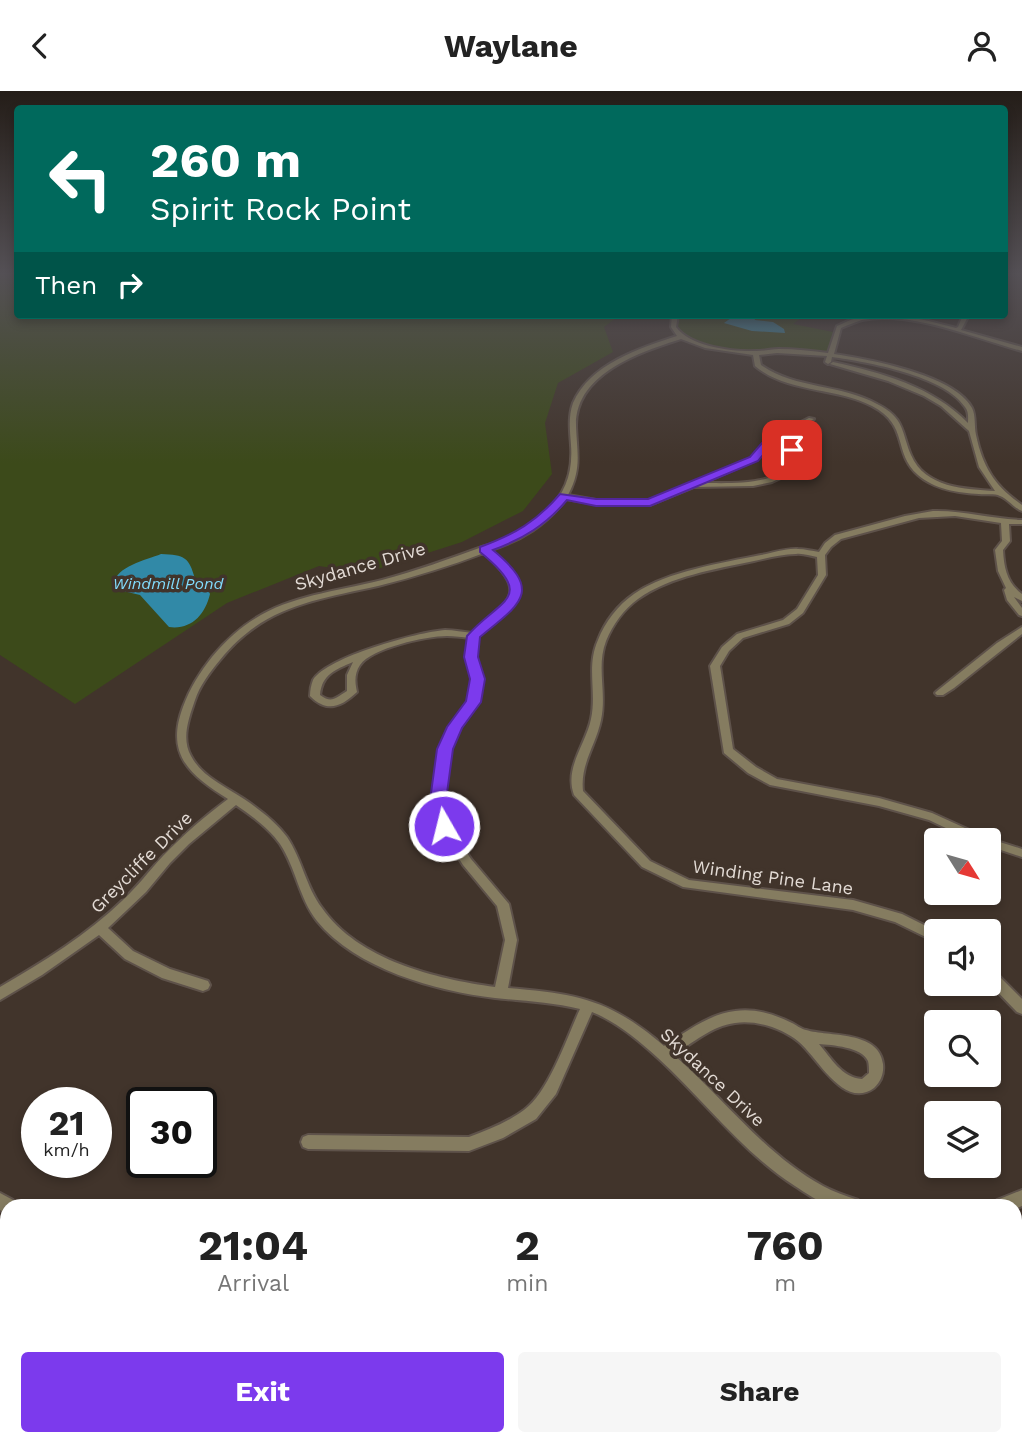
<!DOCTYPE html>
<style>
:root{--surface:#fff;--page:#f6f6f6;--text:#222;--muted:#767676;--accent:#7c3aed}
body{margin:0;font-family:"Work Sans",sans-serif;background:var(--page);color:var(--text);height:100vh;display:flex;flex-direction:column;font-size:26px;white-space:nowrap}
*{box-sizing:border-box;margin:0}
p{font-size:23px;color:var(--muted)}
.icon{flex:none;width:38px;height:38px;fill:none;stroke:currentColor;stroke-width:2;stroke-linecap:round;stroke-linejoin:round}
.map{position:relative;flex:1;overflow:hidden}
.drawer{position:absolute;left:0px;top:1108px;width:1022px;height:247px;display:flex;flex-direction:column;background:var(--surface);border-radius:21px 21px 0 0;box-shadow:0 4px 10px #0003}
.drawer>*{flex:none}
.top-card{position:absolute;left:14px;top:14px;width:994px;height:214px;border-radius:7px;box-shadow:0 4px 10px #0003;background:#00695c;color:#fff;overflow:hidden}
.needle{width:46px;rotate:127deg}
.fabs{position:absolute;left:924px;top:737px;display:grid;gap:14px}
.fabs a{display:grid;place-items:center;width:77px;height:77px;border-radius:7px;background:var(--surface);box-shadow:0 4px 10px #0003;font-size:35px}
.speed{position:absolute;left:21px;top:996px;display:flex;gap:14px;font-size:35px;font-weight:700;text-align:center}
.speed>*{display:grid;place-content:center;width:91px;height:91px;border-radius:50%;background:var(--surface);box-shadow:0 4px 10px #0003;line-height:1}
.speed small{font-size:18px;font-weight:400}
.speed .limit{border:4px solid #111;border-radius:10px;background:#fff;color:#111}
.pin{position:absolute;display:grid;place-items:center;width:60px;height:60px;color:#fff;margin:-30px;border-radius:14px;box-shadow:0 4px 10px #0006}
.me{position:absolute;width:77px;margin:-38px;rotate:352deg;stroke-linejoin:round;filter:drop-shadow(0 0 5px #0008)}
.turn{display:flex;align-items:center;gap:24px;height:147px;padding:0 21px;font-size:32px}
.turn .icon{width:91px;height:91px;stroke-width:2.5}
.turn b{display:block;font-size:49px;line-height:60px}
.then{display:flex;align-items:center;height:66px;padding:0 21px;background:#0003;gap:14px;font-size:26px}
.eta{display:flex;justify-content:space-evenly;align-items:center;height:119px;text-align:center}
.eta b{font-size:42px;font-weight:700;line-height:49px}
.action{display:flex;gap:14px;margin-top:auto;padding:14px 21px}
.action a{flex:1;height:80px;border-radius:7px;background:var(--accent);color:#fff;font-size:28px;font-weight:700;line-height:80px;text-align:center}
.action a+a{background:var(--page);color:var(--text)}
header{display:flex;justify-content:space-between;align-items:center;height:91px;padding:0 21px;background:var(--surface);font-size:32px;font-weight:700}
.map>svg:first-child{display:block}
.green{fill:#3c4a1a}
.water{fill:#3189a7}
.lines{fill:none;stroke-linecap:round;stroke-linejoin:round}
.street-casing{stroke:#5e524a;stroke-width:4}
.street{fill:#857c60;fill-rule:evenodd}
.route{fill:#7c3aed;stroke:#51269a;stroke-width:2}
.labels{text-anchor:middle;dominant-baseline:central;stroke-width:7;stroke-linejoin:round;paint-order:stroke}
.far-water-label{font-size:16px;font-style:italic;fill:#82ddfe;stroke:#41342b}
.street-label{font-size:18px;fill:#e3dbd5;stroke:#41342b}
</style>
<header><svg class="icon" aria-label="back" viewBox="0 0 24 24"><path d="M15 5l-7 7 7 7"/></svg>Waylane<svg class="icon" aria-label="person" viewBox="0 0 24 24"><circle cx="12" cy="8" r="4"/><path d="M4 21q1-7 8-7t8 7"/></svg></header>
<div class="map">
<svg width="1022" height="1353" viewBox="0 0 1022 1353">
<rect width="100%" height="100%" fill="#41342b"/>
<g class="green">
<polygon points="0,183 17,183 18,224 620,224 604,236 613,261 558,292 545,332 552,383 523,420 462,451 365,482 319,475 227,512 75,613 0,564"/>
<path d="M677 224H802L804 225 793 233 833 241 828 262C784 261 712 268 677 239Z"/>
</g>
<g class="water">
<polygon points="735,224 753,224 755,229 773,231 784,238 785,242 752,240 724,232"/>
<path d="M161 463C185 464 189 466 195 488L207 496 210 503C205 524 191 539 169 536L140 504 123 500 113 494C116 475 146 469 161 463Z"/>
</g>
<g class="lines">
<defs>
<g id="street">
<path d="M672 224H678L676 236C690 256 734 261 757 260 764 260 772 258 779 258 795 258 812 260 828 262L837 235C844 232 851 228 858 227 890 218 925 229 956 237L958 236 963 224H969L961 239 1022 256V260C974 247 911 219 862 229 855 231 848 234 841 237L834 263C868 268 955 284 972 317 976 325 974 335 976 344 983 377 995 395 1022 414V420C1014 417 1008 408 1000 405 995 402 985 404 979 403 958 402 934 398 918 384 892 361 910 335 872 315 835 296 787 302 755 275L753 264 705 257 681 248C641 261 575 282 576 335 577 362 582 378 568 404L596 409 649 410 752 367 764 353 781 351 797 333 809 327 814 328 801 335 787 353 798 363 795 375 785 385 772 391 753 395 694 396 650 414 596 413 566 408C546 434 522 449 491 459L505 472 516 486 520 496 519 504 512 515 478 546 476 566 483 588 479 611 460 637 450 658 444 702 449 734 471 768 509 813 517 849 508 897C577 903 610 908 664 955 686 941 709 923 735 920 754 917 774 923 792 932 796 934 801 938 806 939 828 946 879 939 883 973 884 982 881 991 874 997 844 1019 818 967 799 951 782 937 757 929 735 932 712 935 692 952 674 964 724 1007 764 1063 823 1095 834 1101 846 1105 858 1109L860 1115C851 1115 841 1116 833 1115 819 1112 806 1102 795 1095 742 1061 704 1009 658 967 638 949 617 931 592 921L556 1003 536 1028 503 1047 469 1060 308 1058 303 1056 301 1051 303 1046 308 1044 469 1046C488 1039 508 1031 524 1019 549 1001 567 946 580 918 552 911 524 910 495 907 436 900 356 878 317 830 299 807 296 777 280 753 269 737 252 725 236 714L189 753 170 772 146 801 108 837 133 860 170 878 208 890 210 894 208 898 203 900 162 887 125 868 99 844 42 884 0 909V896C43 871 87 844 123 809 138 795 149 780 163 765 183 744 205 725 228 708 190 684 165 664 183 616 190 597 200 581 212 566 261 506 313 506 382 489 416 480 449 468 482 456 498 451 512 447 526 438 557 416 574 393 571 354 570 340 568 326 573 312 590 273 640 257 677 245L671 236ZM777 262 827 265 825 271 828 273 831 271 832 266C868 271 945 285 965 316 969 321 968 327 968 332 932 295 882 282 833 271L830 273 888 290 924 305 941 315 969 340 979 376 995 400C965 398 925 397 911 364 901 340 905 327 877 313 841 293 795 298 761 274L759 264ZM781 355 791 363C790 367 790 371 788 374 775 395 725 392 703 392L756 369 768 356ZM484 462C530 504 509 508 472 542 463 541 454 539 445 539 418 541 327 566 313 589 311 594 310 600 310 605 327 622 341 616 357 601 355 592 354 583 360 574 372 557 426 545 447 545 455 545 462 546 469 547L466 566 473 588 469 610 451 634 440 658 434 702 440 738 463 774 497 815 505 849 495 896C436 888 358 869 322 817 306 796 302 768 287 746 276 731 259 718 244 708 226 696 201 685 191 665 181 647 189 627 195 609 200 594 210 581 220 569 263 515 315 509 378 495 414 486 450 475 484 462ZM353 571 347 584V600C335 607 332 613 320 604 322 583 335 579 353 571ZM819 953C832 954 862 956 868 970 869 973 869 979 869 982L862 988C842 987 831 967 819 953Z"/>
<path d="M933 420C963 419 992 428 1022 429V433H1009L1010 450 1003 459C1004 477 1007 492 1022 503V510L1014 506 1022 517V525L1019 524 1007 509 1004 499 1006 497 998 480 995 459 1002 450 1001 432 955 425 919 427 841 448 831 456 825 464 826 484 803 522 789 533 743 547 729 560 720 575 733 658 756 676 777 688 879 707 932 722 987 747 1022 758V766L989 755V749H971L929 729 879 715 770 694 748 682 724 662 710 575 722 556 737 543 783 529 797 518 818 484 817 466C810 465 803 462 796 463 782 463 768 467 754 470 716 478 670 485 638 508 624 518 613 533 606 550 596 576 607 602 601 629 596 654 580 673 583 700L650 770 689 789 853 809 902 823 936 840V851L895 831 853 819 683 796 642 776 574 704C564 677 586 653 591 628 597 600 586 576 598 549 605 531 618 514 634 503 668 480 721 472 761 464 773 462 786 457 798 458 805 458 812 460 819 461L825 452 835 444 905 425Z"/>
<polygon points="1022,536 1022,543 954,597 943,604 937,604 935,602 937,600 997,552"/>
<polygon points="989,878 994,880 1022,908 1022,923 1017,921 989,892"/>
<polygon points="1022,1099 1022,1115 1015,1118 1015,1115 995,1115 997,1109"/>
<polygon points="0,1102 13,1109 15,1115 7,1115 7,1123 0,1119"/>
<rect x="0" y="1167" width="7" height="16"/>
<polygon points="50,1348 68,1348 67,1353 49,1353"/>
<polygon points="604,1348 624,1348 626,1353 606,1353"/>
</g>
</defs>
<use href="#street" class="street-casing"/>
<use href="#street" class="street"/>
</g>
<linearGradient id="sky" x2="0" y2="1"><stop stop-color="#241d18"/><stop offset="0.49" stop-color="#545055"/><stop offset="1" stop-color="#545055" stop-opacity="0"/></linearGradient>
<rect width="1022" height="372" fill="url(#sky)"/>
<path class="route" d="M783 350 796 356V361H788L781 356 769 357 758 370 650 415H596L567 409C546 434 523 448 493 459 544 501 520 513 480 546L478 566 485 588 481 611 462 637 453 658 447 702 453 735 450 739H438L431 702 437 658 447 636 466 610 470 588 464 566 467 545C499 508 538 508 480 461V456C515 443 536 431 560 403L596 408H648L750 366 762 352Z"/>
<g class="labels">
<g class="far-water-label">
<text x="168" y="492">Windmill Pond</text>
</g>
<g class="street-label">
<text transform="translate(360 475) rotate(-16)">Skydance Drive</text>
<text transform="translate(141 771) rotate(-45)">Greycliffe Drive</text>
<text transform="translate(773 786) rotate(8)">Winding Pine Lane</text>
<text transform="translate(713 986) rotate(43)">Skydance Drive</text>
</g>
</g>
</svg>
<div class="fabs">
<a><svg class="needle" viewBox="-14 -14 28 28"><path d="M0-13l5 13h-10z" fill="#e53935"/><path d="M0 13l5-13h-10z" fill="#767676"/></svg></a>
<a><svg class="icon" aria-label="sound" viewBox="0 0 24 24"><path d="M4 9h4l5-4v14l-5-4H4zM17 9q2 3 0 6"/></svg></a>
<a><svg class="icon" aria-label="search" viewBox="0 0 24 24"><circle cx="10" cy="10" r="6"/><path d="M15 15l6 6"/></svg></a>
<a><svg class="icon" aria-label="layers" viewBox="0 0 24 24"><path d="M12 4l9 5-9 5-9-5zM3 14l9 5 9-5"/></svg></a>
</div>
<div class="speed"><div>21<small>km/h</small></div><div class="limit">30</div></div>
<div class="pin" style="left:792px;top:359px;background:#d93025"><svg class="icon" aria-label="arrive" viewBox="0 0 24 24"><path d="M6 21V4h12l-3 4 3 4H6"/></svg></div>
<svg class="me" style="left:444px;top:735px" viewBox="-20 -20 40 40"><circle r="17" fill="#7c3aed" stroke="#fff" stroke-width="3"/><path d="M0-11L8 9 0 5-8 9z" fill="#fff"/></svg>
<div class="top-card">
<div class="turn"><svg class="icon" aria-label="left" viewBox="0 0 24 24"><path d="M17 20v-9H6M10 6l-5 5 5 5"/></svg><div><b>260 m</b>Spirit Rock Point</div></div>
<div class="then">Then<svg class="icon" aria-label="right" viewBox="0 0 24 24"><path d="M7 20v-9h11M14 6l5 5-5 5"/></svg></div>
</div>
<section class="drawer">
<div class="eta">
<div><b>21:04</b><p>Arrival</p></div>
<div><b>2</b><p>min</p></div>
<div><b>760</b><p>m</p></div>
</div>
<div class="action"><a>Exit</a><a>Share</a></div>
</section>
</div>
